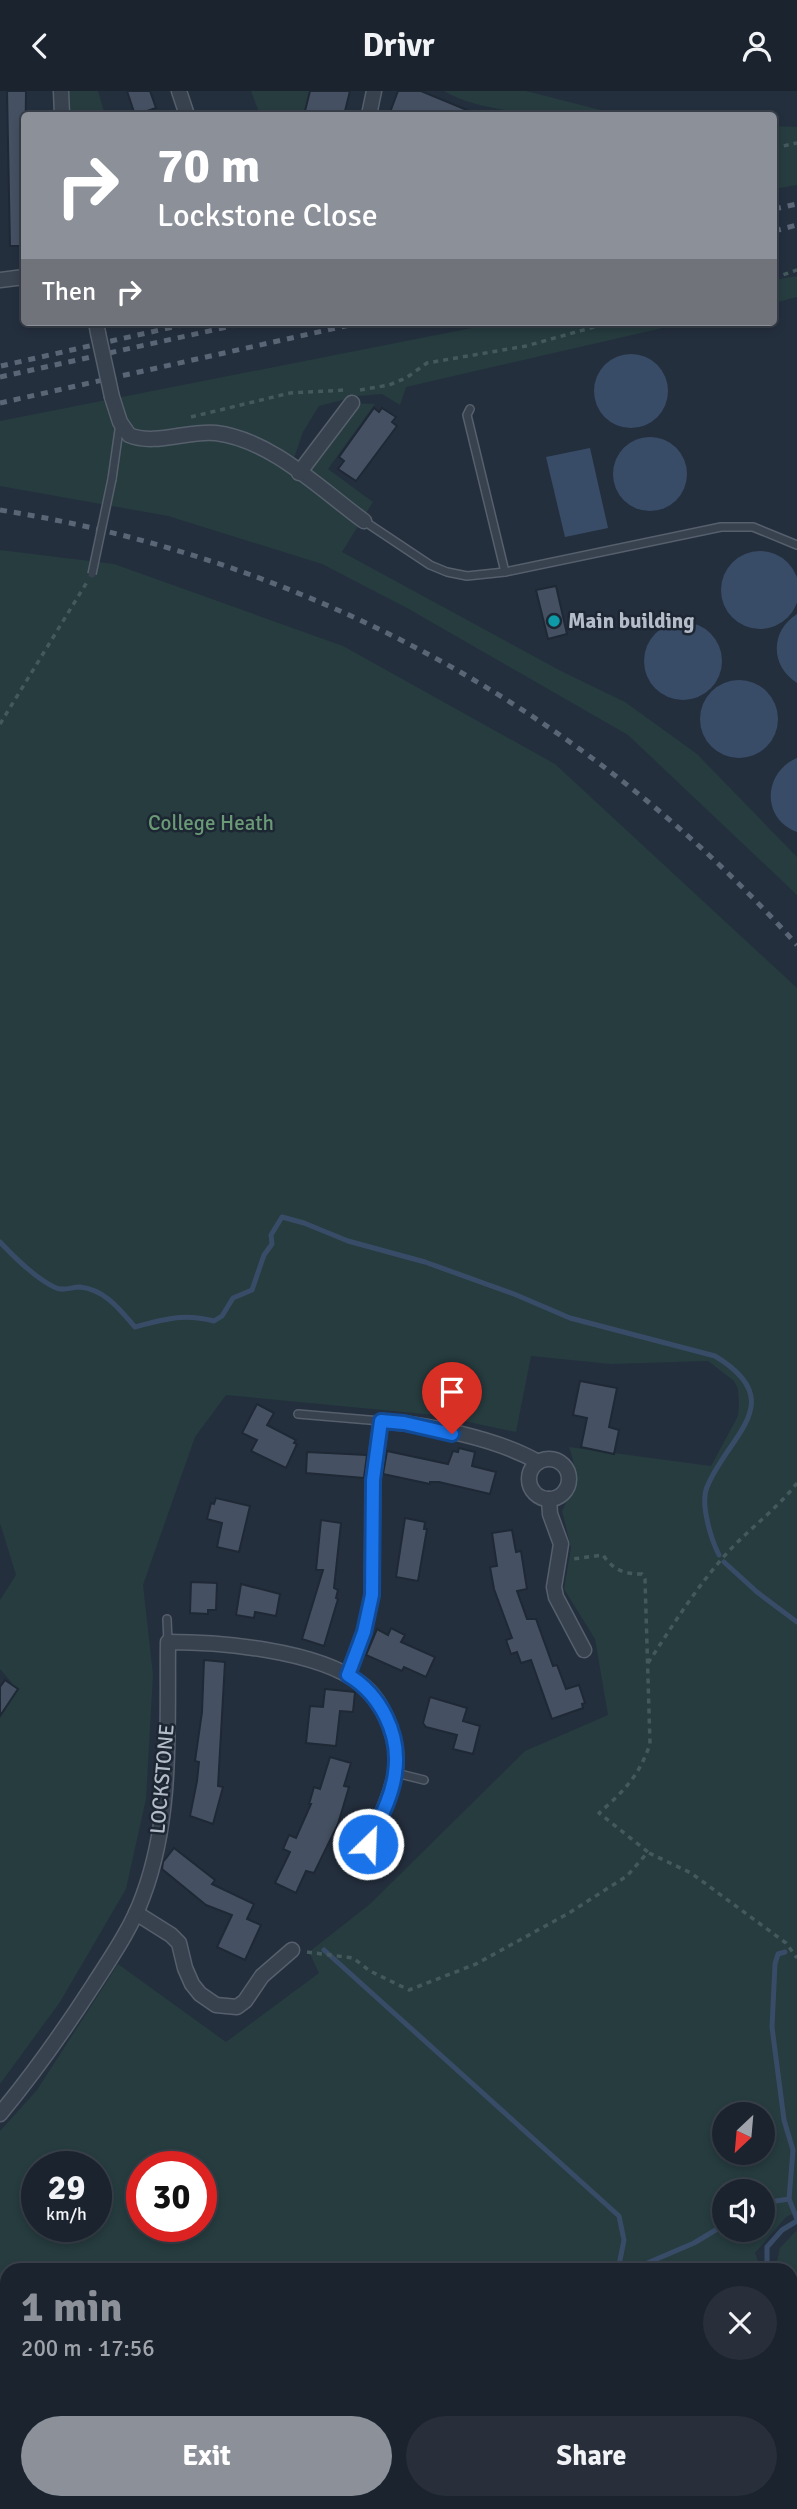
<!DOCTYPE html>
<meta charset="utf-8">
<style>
:root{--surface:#1b232e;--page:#282f3a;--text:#f1f3f6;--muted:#a0a4aa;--line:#39404a;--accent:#8c9099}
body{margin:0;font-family:Signika,sans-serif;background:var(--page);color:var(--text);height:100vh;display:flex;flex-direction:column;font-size:26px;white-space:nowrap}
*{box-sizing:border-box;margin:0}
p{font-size:23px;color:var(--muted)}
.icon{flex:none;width:38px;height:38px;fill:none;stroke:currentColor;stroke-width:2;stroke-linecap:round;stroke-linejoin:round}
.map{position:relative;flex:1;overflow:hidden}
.drawer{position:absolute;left:0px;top:2172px;width:798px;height:247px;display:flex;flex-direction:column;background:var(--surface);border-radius:21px 21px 0 0;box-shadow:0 4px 10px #0003,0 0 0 2px var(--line)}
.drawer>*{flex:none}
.guide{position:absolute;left:21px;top:21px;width:756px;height:214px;border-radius:7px;box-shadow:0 4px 10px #0003,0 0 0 2px var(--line);background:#8c9099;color:#fff;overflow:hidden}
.needle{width:46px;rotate:206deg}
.tools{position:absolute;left:712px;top:2011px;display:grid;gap:14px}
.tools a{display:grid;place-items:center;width:63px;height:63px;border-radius:50%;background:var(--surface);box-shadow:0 4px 10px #0003,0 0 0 2px var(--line);font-size:35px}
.speed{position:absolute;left:21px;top:2060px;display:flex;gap:14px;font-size:35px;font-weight:700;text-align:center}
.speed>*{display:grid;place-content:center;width:91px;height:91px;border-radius:50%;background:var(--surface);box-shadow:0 4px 10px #0003,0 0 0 2px var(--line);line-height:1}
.speed small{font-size:18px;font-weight:400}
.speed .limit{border:10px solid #d22;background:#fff;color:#111}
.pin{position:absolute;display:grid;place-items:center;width:60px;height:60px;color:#fff;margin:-72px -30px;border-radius:50% 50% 50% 0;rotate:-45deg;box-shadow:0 0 7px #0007}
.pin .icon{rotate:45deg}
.me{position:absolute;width:77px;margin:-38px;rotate:24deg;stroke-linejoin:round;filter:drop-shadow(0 0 5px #0008)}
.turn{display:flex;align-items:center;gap:24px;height:147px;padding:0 21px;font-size:32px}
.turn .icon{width:91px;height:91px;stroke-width:2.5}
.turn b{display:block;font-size:49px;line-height:60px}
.then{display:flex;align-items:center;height:66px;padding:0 21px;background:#0003;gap:14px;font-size:26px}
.round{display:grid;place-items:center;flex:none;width:74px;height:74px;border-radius:37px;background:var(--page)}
.headline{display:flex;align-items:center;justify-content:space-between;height:119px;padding:0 21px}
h1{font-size:42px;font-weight:700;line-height:52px;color:var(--accent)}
.primary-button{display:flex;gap:14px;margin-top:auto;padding:14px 21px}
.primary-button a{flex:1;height:80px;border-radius:42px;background:var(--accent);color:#fff;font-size:28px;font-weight:700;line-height:80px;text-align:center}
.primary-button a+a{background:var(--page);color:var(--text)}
header{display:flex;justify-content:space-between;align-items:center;height:91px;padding:0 21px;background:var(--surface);font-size:32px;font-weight:700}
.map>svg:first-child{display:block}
.green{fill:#263c3f;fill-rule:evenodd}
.water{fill:#394c67}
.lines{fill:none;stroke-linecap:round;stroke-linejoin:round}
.stream{stroke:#394c67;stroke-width:5}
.building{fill:#455162;stroke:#1f2835;stroke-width:2}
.lane-casing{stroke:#565f6c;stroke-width:10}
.street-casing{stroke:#565f6c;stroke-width:17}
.path{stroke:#44595c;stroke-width:3.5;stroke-dasharray:5 5;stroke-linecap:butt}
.lane{stroke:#38414e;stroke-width:7}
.street{stroke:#38414e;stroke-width:14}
.rail{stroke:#5a6575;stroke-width:5;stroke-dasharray:7 7;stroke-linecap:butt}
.lane-bridge-casing{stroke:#565f6c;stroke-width:10;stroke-linecap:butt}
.street-bridge-casing{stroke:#565f6c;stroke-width:17;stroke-linecap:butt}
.lane-bridge{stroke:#38414e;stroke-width:7}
.street-bridge{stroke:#38414e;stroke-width:14}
.route-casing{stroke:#114b97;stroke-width:18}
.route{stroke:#1a73e8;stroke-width:12}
.culture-dot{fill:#0f9aa8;stroke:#1d2633;stroke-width:2.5}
.labels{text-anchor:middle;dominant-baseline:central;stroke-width:5;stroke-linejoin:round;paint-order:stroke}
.poi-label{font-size:21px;font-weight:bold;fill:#b4bcc9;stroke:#1d2633;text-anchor:start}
.park-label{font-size:21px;fill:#6b9a76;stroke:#1d2633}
.street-label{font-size:21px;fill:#b4bcc9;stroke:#1d2633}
</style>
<header><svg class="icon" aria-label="back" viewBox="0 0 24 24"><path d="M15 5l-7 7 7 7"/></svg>Drivr<svg class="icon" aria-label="person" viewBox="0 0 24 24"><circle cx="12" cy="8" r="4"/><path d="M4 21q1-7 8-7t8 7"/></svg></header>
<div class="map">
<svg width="797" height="2418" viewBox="0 0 797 2418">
<rect width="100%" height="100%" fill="#242f3e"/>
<g class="green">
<polygon points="66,0 98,0 105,24 68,24"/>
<polygon points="251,0 310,0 305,24 260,24"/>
<path d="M444 0H526L620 24C573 25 484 25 444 0Z"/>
<polygon points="774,35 797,36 797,94 774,98"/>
<polygon points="797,185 797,206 774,212 774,189"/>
<polygon points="502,231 689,231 406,296 400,314 382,303 358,305 319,315 303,341 291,376 299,382 352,312 375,313 328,378 373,411 342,461 561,580 625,611 697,663 797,766 797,804 628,644 407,517 322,473 168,425 0,395 0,330"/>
<path d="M0 459 114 473 343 555 555 673 797 897V2121L786 2126 755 2162 761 2179H7V2412H788V2418H0V2040L37 1999 118 1873 226 1951 319 1882 309 1861 370 1813 525 1660 608 1624 595 1548 564 1498 571 1457 562 1420C575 1395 579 1384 569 1356L711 1375 738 1325 739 1313 738 1298 734 1290 708 1270 611 1273 531 1265 516 1341 435 1324 226 1304 195 1346 143 1494 153 1584 146 1708 126 1798 60 1911 0 1993V1608L12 1592 0 1578V1509L16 1484 0 1432ZM724 2023H763V2062H724ZM37 2076H96V2135H37ZM142 2076H201V2135H142ZM724 2100H763V2138H724Z"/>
<polygon points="797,2139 797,2385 791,2398 791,2179 775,2179 780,2157"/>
</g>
<g class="water">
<circle cx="631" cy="300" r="37"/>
<circle cx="650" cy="383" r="37"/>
<polygon points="590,357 608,437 565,446 546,366"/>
<circle cx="760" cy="499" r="39"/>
<path d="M797 523V592C770 575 770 540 797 523Z"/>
<circle cx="683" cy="570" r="39"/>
<circle cx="739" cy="628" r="39"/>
<path d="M797 667V741C761 728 763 681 797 667Z"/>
</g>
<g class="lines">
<g class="stream">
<path d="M0 1151C15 1167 34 1186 54 1196 62 1201 71 1196 80 1196 106 1199 120 1219 135 1236 165 1228 183 1222 214 1230L222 1225 233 1207 252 1199 264 1164 272 1153 271 1144 282 1126 304 1132 348 1150 425 1171 514 1203 570 1227 715 1265C791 1311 728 1344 707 1396 700 1413 711 1448 719 1464"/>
<polyline points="724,1471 757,1501 797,1531"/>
<polyline points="324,1859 619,2125 624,2149 618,2179"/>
<polyline points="785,1861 778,1863 775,1873 772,1936 784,2029 793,2059 789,2108 797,2128"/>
<polyline points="763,2112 789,2108"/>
<polyline points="631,2179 694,2152 724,2134"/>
<polyline points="767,2179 767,2156 782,2139 797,2130"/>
<polyline points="488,2418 494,2412"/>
</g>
</g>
<g class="building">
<polygon points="7,0 26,0 24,155 10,155"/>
<polygon points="127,0 150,0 156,17 135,24"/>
<polygon points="310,0 350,0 344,24 304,24"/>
<polygon points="398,0 421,0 479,24 389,24"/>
<polygon points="374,317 379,321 382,317 396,326 392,331 397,335 356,390 338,378 344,370 339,366"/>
<polygon points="556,495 567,543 548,548 536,499"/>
<polygon points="580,1290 617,1297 609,1336 619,1339 614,1363 581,1356 587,1327 573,1324"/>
<polygon points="257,1313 274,1322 267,1334 296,1349 294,1352 297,1353 286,1377 251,1360 257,1349 242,1342"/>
<polygon points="459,1357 475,1361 472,1375 496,1381 490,1403 439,1391 430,1391 430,1393 383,1383 387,1360 448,1373 453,1360 458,1361"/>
<polygon points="307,1361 367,1364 364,1387 306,1382"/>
<polygon points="216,1407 250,1415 239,1461 217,1456 222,1432 207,1428 211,1412 214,1413"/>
<polygon points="405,1427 425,1431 424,1438 427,1438 418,1490 396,1486"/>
<polygon points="321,1429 341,1432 334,1497 338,1499 336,1507 338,1508 324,1555 302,1548 323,1479 316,1479"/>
<polygon points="512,1439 516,1461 521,1460 527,1498 517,1500 527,1528 536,1528 553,1575 557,1574 566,1598 579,1594 585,1612 582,1613 583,1617 552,1628 531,1569 521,1572 517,1561 511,1563 506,1549 512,1547 494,1498 490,1476 497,1475 492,1442"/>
<polygon points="191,1491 217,1492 216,1519 208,1519 208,1523 190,1522"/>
<polygon points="241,1493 280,1503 276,1525 255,1521 254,1527 236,1524"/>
<polygon points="391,1537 405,1544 401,1551 435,1566 426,1586 404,1576 402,1580 366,1564 377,1538 388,1544"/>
<polygon points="204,1569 225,1571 218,1695 223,1696 213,1733 190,1725 197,1690 199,1671 195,1670 202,1621"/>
<polygon points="5,1589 18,1598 0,1625 0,1596"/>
<polygon points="325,1598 355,1601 353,1621 340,1620 336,1655 306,1652 310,1615 323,1616"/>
<polygon points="430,1606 467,1617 463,1630 480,1635 473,1663 453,1658 457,1644 426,1636 423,1632"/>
<polygon points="330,1666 351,1672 344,1695 349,1696 338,1733 314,1782 306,1780 296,1802 275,1792 290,1761 283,1758 289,1744 296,1747 311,1713 309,1713 314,1696 320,1698"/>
<polygon points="174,1757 215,1789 212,1793 254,1813 247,1828 261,1834 245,1869 217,1856 232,1824 206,1814 162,1778 163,1771"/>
</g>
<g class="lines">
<defs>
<g id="lane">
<polyline points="470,318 467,324 505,481"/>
<polyline points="112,388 120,332"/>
<polyline points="364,430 430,474 447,481 467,485 505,481 721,436 753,436 797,454"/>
<polyline points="298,1323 381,1330"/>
<polyline points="167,1528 168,1551"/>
<polyline points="396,1682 424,1689"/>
</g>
<g id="street">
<polyline points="61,0 62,24"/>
<polyline points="179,0 187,24"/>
<polyline points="369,24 374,0"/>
<polyline points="0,189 24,186"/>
<polyline points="96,231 98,242"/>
<path d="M112 306 120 331 129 344C155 355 188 339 216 342 272 349 320 398 364 430"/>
<polyline points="299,382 352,312"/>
<circle cx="549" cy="1388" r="20"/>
<polyline points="549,1408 550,1423 561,1453 554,1496 556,1506 584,1559"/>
<path d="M348 1584 364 1541 372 1504 373 1389 381 1330C429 1334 496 1347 538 1371"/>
<polyline points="136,1822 171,1844 179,1852 185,1877 192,1893 200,1903 216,1914 237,1916 245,1910 262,1885 292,1859"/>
<path d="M0 2023C34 1982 65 1938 94 1893 112 1865 132 1836 143 1805 173 1725 167 1635 168 1551 221 1551 316 1559 360 1592 374 1602 384 1619 390 1636 395 1650 398 1668 395 1683 390 1708 378 1731 368 1753"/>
</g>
</defs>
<use href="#lane" class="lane-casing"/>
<use href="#street" class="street-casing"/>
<g class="path">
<polyline points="774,57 797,52"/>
<polyline points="774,187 797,179"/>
<polyline points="360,299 389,294 406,287 427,272 526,255 612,231"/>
<polyline points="191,326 290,302 345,299"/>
<polyline points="0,633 87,491"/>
<path d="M648 1572C673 1534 697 1495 728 1461 750 1437 776 1419 797 1392"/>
<polyline points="649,1762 691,1782 786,1852 797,1867"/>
<path d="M307 1861 353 1867 370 1880 409 1899 476 1873 569 1822 627 1785 648 1761 599 1722C624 1700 639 1685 650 1653L645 1488 642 1483C624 1483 613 1479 603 1464L573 1468"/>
</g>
<use href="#lane" class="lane"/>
<use href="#street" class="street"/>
<g class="rail">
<polyline points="774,118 797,113"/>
<polyline points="774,140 797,134"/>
<polyline points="1,275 195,231"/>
<polyline points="0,286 250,231"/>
<polyline points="0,312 363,231"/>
<path d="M0 419C308 468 589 621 797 854"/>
</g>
<defs>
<polyline id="lane-bridge" points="92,483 112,388"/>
<polyline id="street-bridge" points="98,242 112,306"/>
</defs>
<use href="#lane-bridge" class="lane-bridge-casing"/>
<use href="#street-bridge" class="street-bridge-casing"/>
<use href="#lane-bridge" class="lane-bridge"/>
<use href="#street-bridge" class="street-bridge"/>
</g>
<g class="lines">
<defs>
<path id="route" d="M368 1753C378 1731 392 1707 395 1682 401 1643 380 1603 348 1584L364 1541 372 1504 373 1389 381 1330 404 1332 452 1343"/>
</defs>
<use href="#route" class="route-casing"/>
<use href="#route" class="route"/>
</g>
<circle class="culture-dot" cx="554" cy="530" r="7"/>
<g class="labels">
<g class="poi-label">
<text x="568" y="530">Main building</text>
</g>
<g class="park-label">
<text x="211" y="732">College Heath</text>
</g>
<g class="street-label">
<text transform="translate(162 1688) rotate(-85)">LOCKSTONE</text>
</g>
</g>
</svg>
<div class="tools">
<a><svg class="needle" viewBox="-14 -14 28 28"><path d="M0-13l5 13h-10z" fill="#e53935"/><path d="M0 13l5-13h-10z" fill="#a0a4aa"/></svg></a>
<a><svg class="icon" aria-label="sound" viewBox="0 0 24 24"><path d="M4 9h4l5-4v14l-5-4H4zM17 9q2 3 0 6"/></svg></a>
</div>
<div class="speed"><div>29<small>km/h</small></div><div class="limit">30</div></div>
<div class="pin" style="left:452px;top:1343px;background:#d93025"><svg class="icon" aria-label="arrive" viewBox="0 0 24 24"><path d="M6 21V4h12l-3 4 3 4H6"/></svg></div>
<svg class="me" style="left:368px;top:1753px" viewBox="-20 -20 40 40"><circle r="17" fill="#1a73e8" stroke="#fff" stroke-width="3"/><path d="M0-11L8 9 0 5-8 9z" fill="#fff"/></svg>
<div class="guide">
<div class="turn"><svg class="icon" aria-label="right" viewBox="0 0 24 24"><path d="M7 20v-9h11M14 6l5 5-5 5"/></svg><div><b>70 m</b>Lockstone Close</div></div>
<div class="then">Then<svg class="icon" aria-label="right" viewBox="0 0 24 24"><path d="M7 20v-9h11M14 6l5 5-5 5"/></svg></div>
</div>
<section class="drawer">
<div class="headline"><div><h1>1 min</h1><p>200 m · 17:56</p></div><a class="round"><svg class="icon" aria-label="close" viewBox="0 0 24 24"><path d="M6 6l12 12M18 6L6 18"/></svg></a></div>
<div class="primary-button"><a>Exit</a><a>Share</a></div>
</section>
</div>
